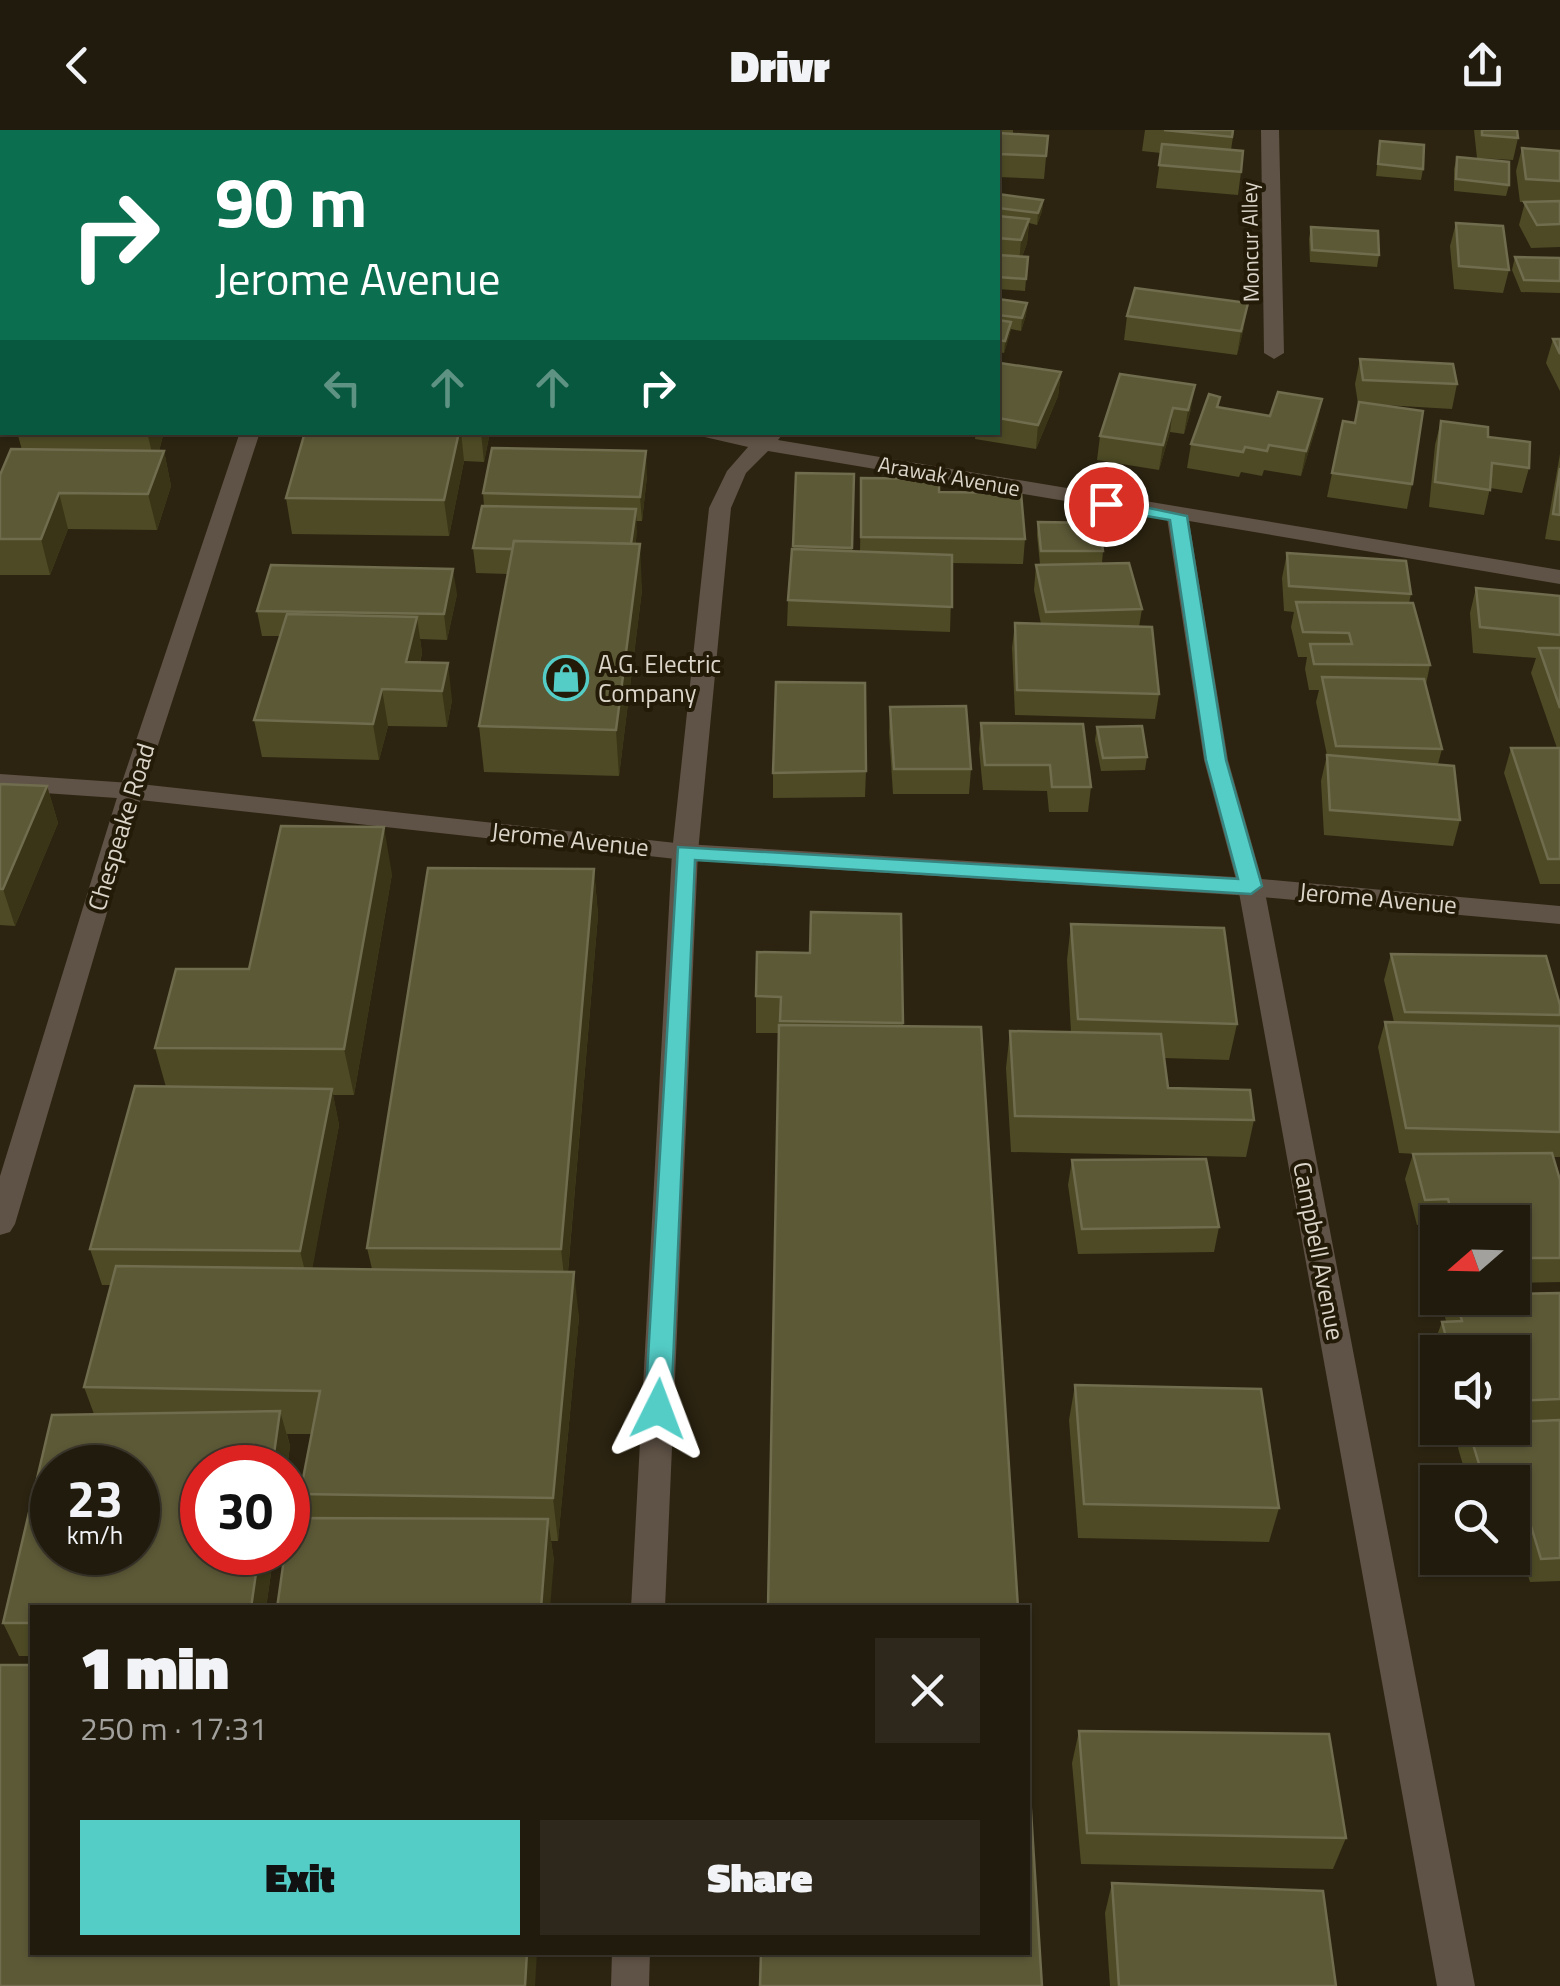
<!DOCTYPE html>
<meta charset="utf-8">
<style>
:root{--surface:#211b0d;--page:#2d281b;--text:#f1f3f6;--muted:#a2a19d;--line:#3e392e;--accent:#54cdc7}
body{margin:0;font-family:"Titillium Web",sans-serif;background:var(--page);color:var(--text);height:100vh;display:flex;flex-direction:column;font-size:38px;white-space:nowrap}
*{box-sizing:border-box;margin:0}
p{font-size:32px;color:var(--muted)}
.icon{flex:none;width:55px;height:55px;fill:none;stroke:currentColor;stroke-width:2;stroke-linecap:round;stroke-linejoin:round}
.map{position:relative;flex:1;overflow:hidden}
.side{position:absolute;left:30px;top:1475px;width:1000px;height:350px;display:flex;flex-direction:column;background:var(--surface);border-radius:0px;box-shadow:0 2px 8px #0004,0 0 0 2px var(--line)}
.side>*{flex:none}
.hud{position:absolute;left:0px;top:0px;width:1000px;height:305px;box-shadow:0 2px 8px #0004,0 0 0 2px var(--line);background:#0b6e4f;color:#fff;overflow:hidden}
.needle{width:65px;rotate:250deg}
.fabs{position:absolute;left:1420px;top:1075px;display:grid;gap:20px}
.fabs a{display:grid;place-items:center;width:110px;height:110px;border-radius:0px;background:var(--surface);box-shadow:0 2px 8px #0004,0 0 0 2px var(--line);font-size:50px}
.speed{position:absolute;left:30px;top:1315px;display:flex;gap:20px;font-size:50px;font-weight:700;text-align:center}
.speed>*{display:grid;place-content:center;width:130px;height:130px;border-radius:50%;background:var(--surface);box-shadow:0 2px 8px #0004,0 0 0 2px var(--line);line-height:1}
.speed small{font-size:25px;font-weight:400}
.speed .limit{border:15px solid #d22;background:#fff;color:#111}
.pin{position:absolute;display:grid;place-items:center;width:85px;height:85px;color:#fff;margin:-42px;border:5px solid #fff;border-radius:50%;box-shadow:0 2px 10px #0007}
.me{position:absolute;width:110px;margin:-55px;rotate:3deg;stroke-linejoin:round;filter:drop-shadow(0 0 8px #0008)}
.turn{display:flex;align-items:center;gap:35px;height:210px;padding:0 50px;font-size:45px}
.turn .icon{width:130px;height:130px;stroke-width:2.5}
.turn b{display:block;font-size:70px;line-height:85px}
.lanes{display:flex;align-items:center;height:95px;padding:0 50px;background:#0003;justify-content:center;gap:50px;direction:ltr}
.lanes .off{opacity:.35}
.round{display:grid;place-items:center;flex:none;width:105px;height:105px;border-radius:0px;background:var(--page)}
.summary{display:flex;align-items:center;justify-content:space-between;height:170px;padding:0 50px}
h1{font-size:60px;font-weight:800;line-height:75px}
.primary-button{display:flex;gap:20px;margin-top:auto;padding:20px 50px}
.primary-button a{flex:1;height:115px;border-radius:0px;background:var(--accent);color:#111;font-size:40px;font-weight:800;line-height:115px;text-align:center}
.primary-button a+a{background:var(--page);color:var(--text)}
header{display:flex;justify-content:space-between;align-items:center;height:130px;padding:0 50px;background:var(--surface);font-size:45px;font-weight:800}
.map>svg:first-child{display:block}
.lines{fill:none;stroke-linecap:round;stroke-linejoin:round}
.minor{fill:#5f5246;fill-rule:evenodd}
.tertiary{fill:#5f5246;fill-rule:evenodd}
.wall{fill:#4d4a25}
.shaded-wall{fill:#393516}
.building{fill:#5c5937;stroke:#706c4e;stroke-width:2.5;fill-rule:evenodd}
.route{fill:#54cdc7;stroke:#378581;stroke-width:2.5}
.labels{text-anchor:middle;dominant-baseline:central;stroke-width:8;stroke-linejoin:round;paint-order:stroke}
.far-street-label{font-size:22px;fill:#dad4c9;stroke:#231a07}
.poi-label{font-size:25px;fill:#dad4c9;stroke:#231a07;text-anchor:start}
.street-label{font-size:25px;fill:#dad4c9;stroke:#231a07}
</style>
<header><svg class="icon" aria-label="back" viewBox="0 0 24 24"><path d="M15 5l-7 7 7 7"/></svg>Drivr<svg class="icon" aria-label="share" viewBox="0 0 24 24"><path d="M12 15V3M7 8l5-5 5 5M5 13v7h14v-7"/></svg></header>
<div class="map">
<svg width="1560" height="1856" viewBox="0 0 1560 1856">
<rect width="100%" height="100%" fill="#2c2411"/>
<g class="lines">
<g class="minor">
<polygon points="1261,0 1279,0 1284,223 1274,229 1264,223"/>
<rect x="0" y="185" width="2" height="12"/>
<polygon points="240,302 260,302 143,661 15,1094 10,1102 0,1105 0,1046 119,661"/>
<polygon points="683,302 758,307 762,302 784,302 778,310 1560,440 1560,454 1189,391 1228,630 1264,757 1475,1856 1437,1856 1238,757 1204,630 1167,388 768,321 746,343 731,378 698,722 665,1478 631,1478 672,722 709,378 727,341 748,317"/>
<polygon points="612,1822 650,1822 649,1856 611,1856"/>
</g>
<polygon class="tertiary" points="0,644 131,653 685,714 1251,748 1560,776 1560,794 1251,766 685,730 131,669 0,660"/>
</g>
<g class="wall">
<polygon points="47,0 159,0 159,2 48,2"/>
<rect x="776" y="0" width="111" height="2"/>
<polygon points="957,0 1013,0 1013,4 1048,6 1044,49 998,47 998,2 953,2"/>
<polygon points="1145,0 1234,0 1231,20 1241,42 1238,65 1156,58 1161,23 1142,21"/>
<polygon points="1474,0 1517,0 1518,8 1513,30 1477,28"/>
<polygon points="1380,11 1423,39 1421,50 1376,46"/>
<polygon points="1522,18 1560,21 1560,117 1531,118 1519,95 1525,72 1520,72 1516,41"/>
<polygon points="1457,27 1509,55 1506,66 1454,61 1454,39"/>
<polygon points="2,47 2,79 0,79 0,49"/>
<polygon points="998,64 1043,70 1042,81 1037,95 1029,93 1027,113 1022,127 1028,127 1025,161 998,159"/>
<polygon points="1456,93 1509,140 1503,163 1454,159 1450,116"/>
<polygon points="1311,97 1379,125 1377,137 1310,132 1309,109"/>
<polygon points="1515,127 1560,128 1560,163 1521,162 1512,140"/>
<polygon points="998,169 1027,173 1026,185 1021,201 1011,199 1004,223 998,222"/>
<polygon points="1127,186 1244,197 1237,225 1124,210"/>
<polygon points="0,205 2,206 2,288 0,294"/>
<polygon points="1553,209 1560,209 1560,261 1546,233"/>
<polygon points="1360,229 1457,254 1452,279 1384,275 1412,354 1407,379 1327,367 1343,291 1354,293 1358,274 1355,254"/>
<polygon points="998,238 1061,242 1058,266 1036,319 975,309 976,302 998,302"/>
<polygon points="1120,244 1191,279 1184,304 1170,302 1159,340 1097,330 1100,306"/>
<polygon points="1220,267 1218,277 1270,286 1322,269 1317,294 1301,346 1264,340 1262,346 1241,342 1239,347 1187,338 1191,314"/>
<polygon points="1441,291 1488,307 1529,338 1522,363 1490,358 1484,385 1429,377 1435,315"/>
<polygon points="17,302 164,302 159,321 164,321 171,356 157,400 68,399 50,445 0,445 0,345 22,320"/>
<polygon points="305,302 490,302 484,332 464,331 449,406 292,404 286,368"/>
<polygon points="1560,324 1560,411 1545,409"/>
<polygon points="796,343 854,344 852,421 860,422 861,348 939,362 1025,409 1023,434 952,433 950,502 787,496 788,470 793,419"/>
<polygon points="647,346 642,391 636,391 636,414 642,460 619,646 484,642 479,596 508,444 476,443 473,418 484,376 483,363"/>
<polygon points="1038,392 1103,421 1102,433 1142,479 1139,497 1159,564 1155,589 1015,585 1012,518 1015,493 1041,494 1034,460 1036,435 1081,434 1040,434 1037,405"/>
<polygon points="1287,423 1411,464 1409,473 1430,535 1426,554 1442,619 1438,634 1460,690 1453,716 1324,705 1321,651 1327,625 1316,572 1319,560 1309,560 1305,539 1307,527 1298,527 1291,497 1294,482 1284,481 1282,448"/>
<polygon points="1476,458 1560,466 1560,754 1540,754 1504,643 1511,618 1557,618 1531,543 1536,528 1473,523 1470,483"/>
<polygon points="457,464 447,510 420,509 422,523 420,533 452,570 447,597 388,596 379,630 262,627 254,590 280,506 262,506 257,481"/>
<polygon points="890,577 971,639 969,664 893,664 889,602"/>
<polygon points="981,593 1091,657 1088,682 1049,682 1047,661 983,660 979,619"/>
<polygon points="1097,597 1147,627 1145,640 1101,641 1095,610"/>
<polygon points="866,641 865,667 773,668 773,643"/>
<polygon points="0,654 47,656 58,693 15,796 0,795"/>
<polygon points="594,739 598,785 568,1142 579,1187 558,1411 551,1411 554,1431 307,1388 300,1364 312,1304 287,1304 290,1316 287,1338 202,1338 202,1422 274,1422 266,1478 32,1478 32,1526 19,1526 3,1493 94,1284 84,1257 111,1155 102,1155 90,1119 166,957 155,918 249,839 392,744 354,965 333,965 339,995 312,1138 372,1139 367,1118"/>
<polygon points="901,784 903,897 779,903 756,903 756,866 810,823"/>
<polygon points="1071,794 1237,894 1229,930 1164,928 1168,958 1254,990 1246,1027 1011,1022 1006,938 1010,901 1071,902 1067,830"/>
<polygon points="1391,824 1560,875 1560,1027 1553,1027 1560,1050 1560,1152 1512,1153 1512,1092 1438,1092 1438,1094 1417,1095 1405,1049 1413,1024 1416,1024 1399,1023 1378,917 1385,892 1394,892 1384,850"/>
<polygon points="1072,1030 1219,1097 1214,1122 1078,1124 1068,1055"/>
<polygon points="1560,1163 1560,1451 1530,1452 1512,1393 1512,1352 1468,1352 1458,1318 1466,1298 1512,1298 1512,1222 1438,1222 1438,1233 1433,1216 1442,1192 1446,1191 1441,1172 1442,1168 1512,1168"/>
<polygon points="1075,1255 1279,1378 1269,1412 1078,1408 1069,1290"/>
<polygon points="1079,1601 1346,1708 1333,1739 1081,1734 1072,1633"/>
<polygon points="1112,1753 1336,1856 1110,1856 1105,1783"/>
</g>
<g class="shaded-wall">
<rect x="140" y="0" width="19" height="2"/>
<polygon points="1043,70 1042,81 1037,95 1038,83"/>
<polygon points="1029,89 1027,113 1019,134 1021,110"/>
<polygon points="1027,173 1026,185 1021,201 1022,188"/>
<polygon points="1248,173 1244,197 1237,225 1241,201"/>
<polygon points="1011,192 1010,204 1004,223 1005,211"/>
<polygon points="1061,242 1058,266 1036,319 1038,295"/>
<polygon points="1,249 2,288 0,294 0,253"/>
<polygon points="1195,255 1191,279 1184,304 1188,280"/>
<polygon points="1322,269 1317,294 1301,346 1306,321"/>
<polygon points="1173,278 1170,302 1159,340 1163,315"/>
<polygon points="147,302 164,302 155,335"/>
<polygon points="459,302 461,302 464,331 449,406 444,370"/>
<polygon points="481,302 490,302 484,332"/>
<polygon points="164,321 171,356 157,400 148,364"/>
<polygon points="646,321 647,346 642,391 640,367"/>
<polygon points="59,363 68,399 50,445 41,409"/>
<polygon points="636,379 637,403 631,447 630,422"/>
<polygon points="640,414 642,460 619,646 616,600"/>
<polygon points="453,439 457,464 447,510 444,484"/>
<polygon points="417,487 422,523 413,560 406,532"/>
<polygon points="448,533 452,570 447,597 442,561"/>
<polygon points="382,559 388,596 379,630 373,594"/>
<polygon points="47,656 58,693 15,796 3,759"/>
<polygon points="384,697 392,744 354,965 344,919"/>
<polygon points="594,739 598,785 566,1164 561,1119"/>
<polygon points="332,959 339,995 309,1157 300,1121"/>
<polygon points="574,1142 579,1187 558,1411 553,1368"/>
<polygon points="280,1281 290,1316 287,1338 272,1338"/>
<polygon points="548,1389 554,1431 550,1478 541,1478"/>
<polygon points="259,1422 274,1422 266,1478 251,1478"/>
<polygon points="527,1822 537,1822 535,1856 525,1856"/>
</g>
<g class="building">
<polygon points="168,0 200,0 199,2 167,2"/>
<polygon points="207,0 255,0 253,2 206,2"/>
<polygon points="281,0 323,0 322,2"/>
<polygon points="405,0 463,0 462,2 424,2 404,1"/>
<polygon points="791,0 881,0 880,2 820,2"/>
<polygon points="1164,0 1233,0 1232,7"/>
<polygon points="1482,0 1517,0 1518,8 1482,5"/>
<polygon points="998,3 1048,6 1046,26 998,24"/>
<polygon points="1380,11 1424,15 1423,39 1378,34"/>
<polygon points="1162,14 1243,21 1241,42 1159,35"/>
<polygon points="1522,18 1560,21 1560,51 1526,49"/>
<polygon points="1457,27 1509,32 1509,55 1456,49"/>
<polygon points="998,64 1043,70 1038,83 998,78"/>
<polygon points="1560,71 1560,94 1537,95 1524,72"/>
<polygon points="998,86 1029,89 1021,110 998,108"/>
<polygon points="1456,93 1503,96 1509,140 1459,136"/>
<polygon points="1311,97 1378,101 1379,125 1312,120"/>
<polygon points="998,125 1028,127 1026,149 998,147"/>
<polygon points="1515,127 1560,128 1560,151 1524,150"/>
<polygon points="1135,158 1248,173 1241,201 1127,186"/>
<polygon points="998,169 1027,173 1022,188 998,185"/>
<polygon points="998,190 1011,192 1005,211 998,210"/>
<polygon points="0,205 2,206 2,233 0,233"/>
<polygon points="1553,209 1560,209 1560,224"/>
<polygon points="1360,229 1453,234 1457,254 1363,250"/>
<polygon points="1000,233 1061,242 1038,295 998,288 998,238"/>
<polygon points="1120,244 1195,255 1188,280 1173,278 1163,315 1100,306"/>
<polygon points="1278,262 1322,269 1306,321 1269,315 1267,321 1245,317 1243,322 1191,314 1209,264 1220,267 1217,277 1270,286"/>
<polygon points="1359,272 1423,281 1412,354 1332,343 1343,291 1355,293"/>
<polygon points="1441,291 1488,297 1488,307 1530,312 1529,338 1492,333 1490,360 1435,352"/>
<polygon points="305,302 459,302 444,370 286,368"/>
<polygon points="492,318 646,321 640,367 483,363"/>
<polygon points="11,319 164,321 148,364 59,363 41,409 0,409 0,345"/>
<polygon points="1560,338 1560,385 1553,384"/>
<polygon points="796,343 854,344 852,418 793,416"/>
<polygon points="861,348 939,349 939,362 1021,363 1025,409 861,407"/>
<polygon points="482,376 636,379 631,414 514,411 513,419 473,418"/>
<polygon points="1038,392 1099,393 1103,421 1041,421"/>
<polygon points="514,411 640,414 616,600 479,596"/>
<polygon points="792,419 952,425 952,477 788,470"/>
<polygon points="1287,423 1406,431 1411,464 1289,456"/>
<polygon points="1129,433 1142,479 1046,482 1036,435"/>
<polygon points="271,435 453,439 444,484 257,481"/>
<polygon points="1476,458 1560,466 1560,505 1480,497"/>
<polygon points="1296,472 1413,473 1430,535 1314,534 1310,514 1352,514 1349,503 1303,502"/>
<polygon points="287,484 417,487 406,532 448,533 442,561 382,559 373,594 254,590"/>
<polygon points="1015,493 1152,497 1159,564 1017,560"/>
<polygon points="1539,518 1560,518 1560,578"/>
<polygon points="1322,547 1424,549 1442,619 1336,616"/>
<polygon points="776,552 865,553 866,641 773,643"/>
<polygon points="966,576 971,639 894,639 890,577"/>
<polygon points="981,593 1083,594 1091,657 1052,657 1050,635 985,635"/>
<polygon points="1142,596 1147,627 1103,628 1097,597"/>
<polygon points="1511,618 1560,618 1560,729 1548,729"/>
<polygon points="1327,625 1454,636 1460,690 1330,680"/>
<polygon points="0,654 47,656 3,759 0,759"/>
<polygon points="281,696 384,697 344,919 155,918 176,839 249,839"/>
<polygon points="428,738 594,739 561,1119 367,1118"/>
<polygon points="811,782 901,784 903,893 780,891 781,867 756,866 757,822 810,823"/>
<polygon points="1071,794 1224,798 1237,894 1078,889"/>
<polygon points="1391,824 1546,826 1560,875 1560,885 1405,882"/>
<polygon points="1385,892 1560,896 1560,1002 1406,998"/>
<polygon points="779,895 981,897 1018,1478 768,1478"/>
<polygon points="1010,901 1161,904 1168,958 1250,960 1254,990 1015,986"/>
<polygon points="135,956 332,959 300,1121 90,1119"/>
<polygon points="1552,1023 1560,1050 1560,1128 1512,1128 1512,1092 1454,1092 1448,1069 1425,1070 1413,1024"/>
<polygon points="1206,1029 1219,1097 1082,1099 1072,1030"/>
<polygon points="116,1136 574,1142 553,1368 300,1364 320,1261 84,1257"/>
<polygon points="1560,1163 1560,1269 1512,1271 1512,1222 1450,1222 1442,1192 1462,1191 1455,1168 1512,1168 1512,1164"/>
<polygon points="1075,1255 1261,1259 1279,1378 1084,1374"/>
<path d="M280 1281 272 1338H202V1422H259L251 1478H32V1493H3L52 1285ZM52 1338H138V1422H52Z"/>
<polygon points="1560,1290 1560,1428 1541,1429 1513,1337 1480,1337 1468,1298 1512,1298 1512,1292"/>
<polygon points="290,1388 548,1389 541,1478 277,1478 285,1422 288,1422"/>
<polygon points="0,1535 32,1535 32,1822 527,1822 525,1856 0,1856"/>
<polygon points="1079,1601 1329,1604 1346,1708 1087,1703"/>
<polygon points="1028,1633 1042,1856 760,1856 761,1822 1028,1822"/>
<polygon points="1112,1753 1323,1761 1336,1856 1119,1856"/>
</g>
<polygon class="route" points="1106,369 1187,386 1226,630 1262,756 1251,764 695,730 671,1279 658,1290 649,1286 645,1279 678,717 1238,749 1206,630 1170,390 1100,378 1098,374"/>
<defs>
<symbol id="shop-ring" viewBox="-11 -11 22 22"><circle r="9.5" fill="#231a07" stroke="#54cdc7" stroke-width="1.5"/><path d="M-5-2.5h2.3a2.7 3.5 0 0 1 5.4 0H5L5.5 6h-11ZM-1.5-2.5h3a1.5 2.3 0 0 0-3 0Z" fill="#54cdc7"/></symbol>
</defs>
<g fill-rule="evenodd">
<use href="#shop-ring" x="541" y="523" width="50" height="50"/>
</g>
<g class="labels">
<g class="far-street-label">
<text transform="translate(1250 112) rotate(-91)">Moncur Alley</text>
<text transform="translate(949 346) rotate(10)">Arawak Avenue</text>
</g>
<g class="poi-label">
<text x="598" y="534">A.G. Electric<tspan x="598" dy="29">Company</tspan></text>
</g>
<g class="street-label">
<text transform="translate(121 697) rotate(-73)">Chespeake Road</text>
<text transform="translate(570 709) rotate(6)">Jerome Avenue</text>
<text transform="translate(1378 768) rotate(5)">Jerome Avenue</text>
<text transform="translate(1319 1121) rotate(79)">Campbell Avenue</text>
</g>
</g>
</svg>
<div class="fabs">
<a><svg class="needle" viewBox="-14 -14 28 28"><path d="M0-13l5 13h-10z" fill="#e53935"/><path d="M0 13l5-13h-10z" fill="#a2a19d"/></svg></a>
<a><svg class="icon" aria-label="sound" viewBox="0 0 24 24"><path d="M4 9h4l5-4v14l-5-4H4zM17 9q2 3 0 6"/></svg></a>
<a><svg class="icon" aria-label="search" viewBox="0 0 24 24"><circle cx="10" cy="10" r="6"/><path d="M15 15l6 6"/></svg></a>
</div>
<div class="speed"><div>23<small>km/h</small></div><div class="limit">30</div></div>
<div class="pin" style="left:1106px;top:374px;background:#d93025"><svg class="icon" aria-label="arrive" viewBox="0 0 24 24"><path d="M6 21V4h12l-3 4 3 4H6"/></svg></div>
<svg class="me" style="left:658px;top:1279px" viewBox="-20 -20 40 40"><path d="M0-17L14 15 0 8-14 15z" fill="#54cdc7" stroke="#fff" stroke-width="4"/></svg>
<div class="hud">
<div class="turn"><svg class="icon" aria-label="right" viewBox="0 0 24 24"><path d="M7 20v-9h11M14 6l5 5-5 5"/></svg><div><b>90 m</b>Jerome Avenue</div></div>
<div class="lanes"><svg class="icon off" aria-label="left" viewBox="0 0 24 24"><path d="M17 20v-9H6M10 6l-5 5 5 5"/></svg><svg class="icon off" aria-label="ahead" viewBox="0 0 24 24"><path d="M12 20V5M6 11l6-6 6 6"/></svg><svg class="icon off" aria-label="ahead" viewBox="0 0 24 24"><path d="M12 20V5M6 11l6-6 6 6"/></svg><svg class="icon" aria-label="right" viewBox="0 0 24 24"><path d="M7 20v-9h11M14 6l5 5-5 5"/></svg></div>
</div>
<section class="side">
<div class="summary"><div><h1>1 min</h1><p>250 m · 17:31</p></div><a class="round"><svg class="icon" aria-label="close" viewBox="0 0 24 24"><path d="M6 6l12 12M18 6L6 18"/></svg></a></div>
<div class="primary-button"><a>Exit</a><a>Share</a></div>
</section>
</div>
